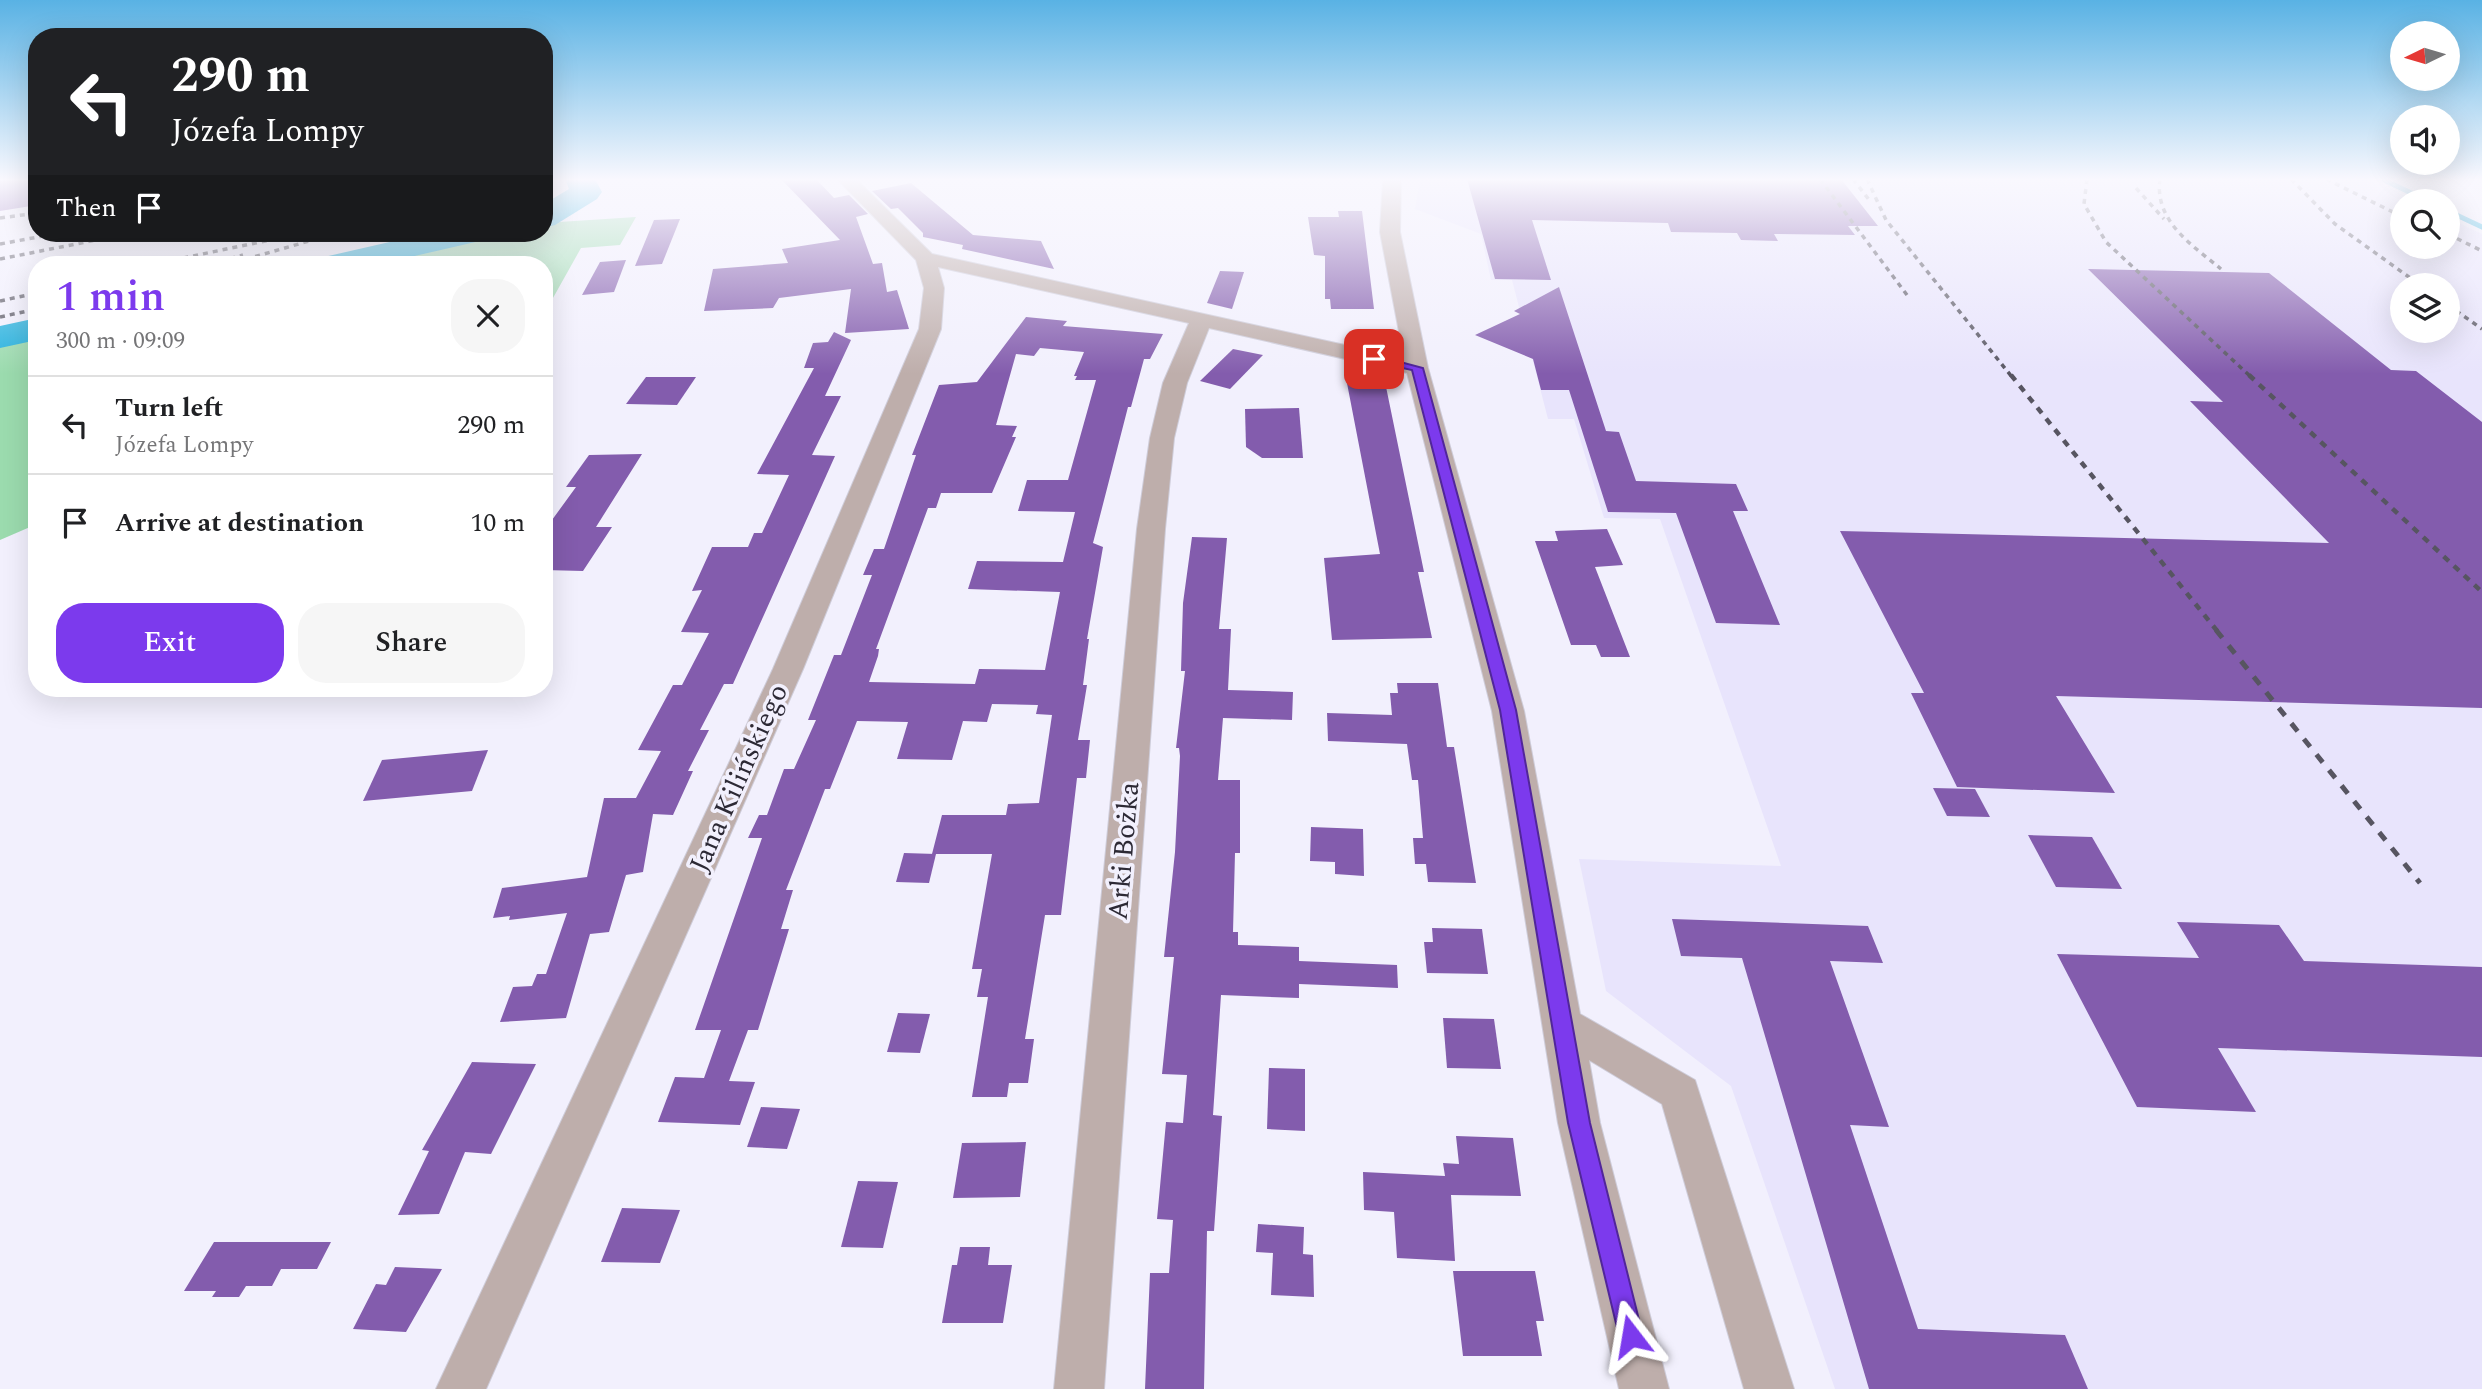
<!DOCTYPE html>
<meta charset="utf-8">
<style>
:root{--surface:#fff;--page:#f6f6f6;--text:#202124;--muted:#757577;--line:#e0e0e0;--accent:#7c3aed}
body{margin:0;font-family:Spectral,serif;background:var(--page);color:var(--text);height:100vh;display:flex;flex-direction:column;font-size:26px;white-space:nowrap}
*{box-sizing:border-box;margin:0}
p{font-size:23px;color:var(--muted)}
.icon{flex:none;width:38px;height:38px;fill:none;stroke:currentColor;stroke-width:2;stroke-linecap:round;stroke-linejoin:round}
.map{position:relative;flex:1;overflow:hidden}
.panel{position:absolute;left:28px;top:256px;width:525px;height:441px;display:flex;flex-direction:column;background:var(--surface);border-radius:28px;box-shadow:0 7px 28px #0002}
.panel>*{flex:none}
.top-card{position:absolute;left:28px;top:28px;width:525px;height:214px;border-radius:28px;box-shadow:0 7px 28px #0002;background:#202124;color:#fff;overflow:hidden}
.needle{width:46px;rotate:265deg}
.controls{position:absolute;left:2390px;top:21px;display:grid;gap:14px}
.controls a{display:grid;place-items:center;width:70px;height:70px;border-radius:50%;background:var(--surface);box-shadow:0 7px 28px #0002;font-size:35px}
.pin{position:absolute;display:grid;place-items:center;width:60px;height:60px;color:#fff;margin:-30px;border-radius:14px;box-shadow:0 4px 10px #0006}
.me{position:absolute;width:77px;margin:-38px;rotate:346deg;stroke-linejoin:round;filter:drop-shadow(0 0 5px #0008)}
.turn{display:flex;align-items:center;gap:24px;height:147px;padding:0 28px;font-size:32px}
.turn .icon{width:91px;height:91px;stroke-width:2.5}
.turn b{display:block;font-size:49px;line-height:60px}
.then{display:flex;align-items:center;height:66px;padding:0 28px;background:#0003;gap:14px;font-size:26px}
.round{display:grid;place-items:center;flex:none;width:74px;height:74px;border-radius:28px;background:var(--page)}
.headline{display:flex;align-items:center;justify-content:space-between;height:119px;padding:0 28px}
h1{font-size:42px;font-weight:600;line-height:52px;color:var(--accent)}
.action{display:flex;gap:14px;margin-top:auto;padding:14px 28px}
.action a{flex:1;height:80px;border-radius:28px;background:var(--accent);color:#fff;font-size:28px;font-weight:600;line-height:80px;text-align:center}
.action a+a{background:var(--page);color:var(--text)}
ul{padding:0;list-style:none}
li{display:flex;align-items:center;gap:21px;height:98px;padding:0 28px;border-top:2px solid var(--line)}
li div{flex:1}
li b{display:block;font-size:26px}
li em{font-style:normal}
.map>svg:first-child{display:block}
.built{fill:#e8e4fc;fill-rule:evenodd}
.green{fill:#9bdbae}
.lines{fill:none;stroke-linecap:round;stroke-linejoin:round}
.stream{stroke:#22b0dd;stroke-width:5}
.river{fill:#22b0dd;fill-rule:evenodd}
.building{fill:#835cad;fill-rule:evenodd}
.minor-casing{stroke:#ceccd9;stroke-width:2}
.minor{fill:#beaeab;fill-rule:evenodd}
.rail-far2{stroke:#575561;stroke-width:3.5;stroke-dasharray:5 5;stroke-linecap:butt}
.rail-far1{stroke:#575561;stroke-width:4.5;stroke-dasharray:7 7;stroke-linecap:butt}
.rail{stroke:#575561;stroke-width:5;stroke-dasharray:10 10;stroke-linecap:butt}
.route{fill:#7c3aed;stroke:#51269a;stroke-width:2}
.labels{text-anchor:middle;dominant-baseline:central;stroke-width:7;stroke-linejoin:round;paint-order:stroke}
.street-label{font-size:28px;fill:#2c2935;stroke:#f2f0fd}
</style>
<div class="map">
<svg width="2482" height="1389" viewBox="0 0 2482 1389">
<rect width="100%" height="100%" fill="#f2f0fd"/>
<path class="built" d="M1420 179H2369L2415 201H2403V247H2448V218L2482 234V1389H1835L1731 1086 1606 991 1579 859 1781 866 1660 519 1604 518 1574 419H1548L1512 280H1491L1481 234 1415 209ZM2403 285H2448V331H2403Z"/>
<g class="green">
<polygon points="636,217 620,245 581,248 544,314 544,264 348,264 492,233 544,233 544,223"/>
<polygon points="37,334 37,524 0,540 0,342"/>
</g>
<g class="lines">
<g class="stream">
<polyline points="2382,179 2428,201"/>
<polyline points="2448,211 2482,227"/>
</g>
<g class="river">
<polygon points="565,179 595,179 602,192 597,199 555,225 544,228 544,204 569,189"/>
<polygon points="429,233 489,233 484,240 380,264 319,264 324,257"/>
<polygon points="37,318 37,340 0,348 0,326"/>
</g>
</g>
<g class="building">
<polygon points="12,179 37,179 37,205 0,211 0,181"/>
<polygon points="781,179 816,179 834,198 849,195 868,214 856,217 873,264 882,263 887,292 897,290 909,329 845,333 851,289 779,298 773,308 704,311 713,269 788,263 782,249 840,240"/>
<polygon points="1467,179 1841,179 1878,226 1848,226 1855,235 1774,234 1778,241 1741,240 1737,233 1671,232 1668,223 1532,220 1551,280 1495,279"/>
<polygon points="911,183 973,235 1041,241 1054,269 962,249 963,245 923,237 923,233 898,208 891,209 872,191"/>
<polygon points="1338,211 1362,211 1374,309 1331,309 1330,299 1325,299 1325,256 1314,255 1308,217 1339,217"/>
<polygon points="680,219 662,264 635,266 654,220"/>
<polygon points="626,260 614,292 582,295 600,262"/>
<polygon points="2088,269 2269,273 2391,370 2416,371 2482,422 2482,708 2056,696 2115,793 1957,787 1911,693 1924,693 1840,531 2329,543 2190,401 2223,402"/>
<polygon points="1220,271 1244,272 1232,309 1207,303"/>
<polygon points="1559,287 1606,431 1619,432 1636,481 1736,484 1748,511 1733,511 1780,625 1716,623 1676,513 1608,512 1569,390 1541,390 1533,359 1475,335 1520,314 1514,311"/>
<path d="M1026 317 1067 321 1063 326 1163 334 1150 359H1144L1131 407H1128L1093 543 1103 547 1087 639H1089L1083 685H1087L1078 740H1090L1086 778H1077L1061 915H1045L1025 1039H1034L1028 1083H1009L1007 1097H972L988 997H977L982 969H972L992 854H932L942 815H1006L1008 804 1039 803 1052 715 1036 714 1038 705 992 704 987 722 963 721 952 760 897 759 908 722 857 721 830 789H825L786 890H793L781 929H789L758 1030H748L729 1081 755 1082 740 1125 658 1122 675 1077 704 1078 721 1030H695L762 838H748L759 815H767L784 769H794L816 720H808L834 655H841L872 575H863L874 549H884L916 455H912L939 385 977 382ZM1040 348 1084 352 1074 376H1077L1075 380H1096L1068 480H1027L1018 511 1075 512 1063 562 977 561 968 589 1060 592 1045 670 979 669 975 684 869 682 878 656 879 649H876L928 508H936L941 493H992L1016 437H1012L1017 426 996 425 1016 354 1034 356Z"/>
<polygon points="834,332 851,340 825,396 841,396 812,455 835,456 733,684 724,684 700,730 709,730 688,771 693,771 673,815 653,814 643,872 626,875 609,932 590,934 566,1018 500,1022 513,987 532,986 537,974 546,974 567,913 509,920 510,916 493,918 502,888 587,877 604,798 636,798 661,751 638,750 673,685 682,685 709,633 681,632 702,590 692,591 712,547 748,547 754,533 762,533 789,475 757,474 814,368 804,368 813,343 828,342"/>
<polygon points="1233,349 1263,355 1230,389 1200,381"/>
<polygon points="646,377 696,377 677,405 626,404"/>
<polygon points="1384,377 1424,572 1418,572 1432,638 1332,640 1324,558 1380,554 1346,378"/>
<polygon points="1299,408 1303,458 1262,458 1246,447 1245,409"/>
<polygon points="642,454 596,527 612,527 583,571 544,570 544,531 576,487 566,487 589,455"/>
<polygon points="1607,529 1623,565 1595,567 1630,657 1601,657 1596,645 1571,645 1535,541 1558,541 1555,531"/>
<polygon points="1192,537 1227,538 1219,629 1231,629 1228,690 1293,692 1292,720 1223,718 1218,780 1240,780 1240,853 1235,853 1233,932 1238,932 1238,945 1299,947 1299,961 1397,965 1398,988 1299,984 1299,998 1221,995 1213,1115 1222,1116 1214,1231 1207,1231 1204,1389 1145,1389 1150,1273 1169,1273 1173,1220 1157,1219 1166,1122 1183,1123 1187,1075 1162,1074 1174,957 1164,957 1175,852 1180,756 1179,748 1176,748 1185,671 1181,671 1183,603"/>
<polygon points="1397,683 1438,683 1447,747 1454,747 1476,883 1428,882 1426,864 1415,864 1413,838 1423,838 1418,780 1412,780 1407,744 1328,741 1327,713 1392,715 1390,693 1398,693"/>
<polygon points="488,750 472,791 363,801 382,760"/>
<polygon points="1933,788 1975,789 1990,817 1947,816"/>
<polygon points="1311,827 1363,829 1364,876 1335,874 1335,862 1310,861"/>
<polygon points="2028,835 2092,837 2122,889 2056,887"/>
<polygon points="904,853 936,854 929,883 896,882"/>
<polygon points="1672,919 1868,926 1883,963 1830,961 1889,1127 1850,1125 1918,1329 2065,1335 2088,1389 1869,1389 1742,958 1681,956"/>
<polygon points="2177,922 2279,925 2304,961 2482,967 2482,1057 2218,1048 2256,1112 2137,1107 2057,954 2199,958"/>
<polygon points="1432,928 1482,929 1488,974 1427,973 1424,942 1433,942"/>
<polygon points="898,1013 930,1014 920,1053 887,1052"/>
<polygon points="1443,1018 1494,1019 1501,1069 1447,1068"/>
<polygon points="472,1062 536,1064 491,1154 465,1152 439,1214 398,1215 429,1151 422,1150"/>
<polygon points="1269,1068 1305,1069 1305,1131 1267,1129"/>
<polygon points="761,1107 800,1109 787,1149 747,1147"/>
<polygon points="1456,1136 1513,1138 1521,1196 1451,1195 1455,1261 1397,1258 1394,1212 1364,1210 1363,1172 1445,1176 1443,1163 1459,1164"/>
<polygon points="1026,1142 1020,1197 953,1198 962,1143"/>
<polygon points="858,1181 898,1182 883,1248 841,1247"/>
<polygon points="622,1208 680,1210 660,1263 601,1262"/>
<polygon points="1258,1224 1304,1227 1303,1254 1313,1255 1314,1297 1271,1295 1273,1253 1256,1252"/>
<polygon points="214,1242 331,1242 317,1269 281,1269 272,1286 246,1286 239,1297 212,1297 216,1291 184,1291"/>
<polygon points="960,1247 990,1247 988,1265 1012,1265 1003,1323 942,1323 952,1265 957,1265"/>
<polygon points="395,1267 442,1269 406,1332 353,1329 376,1284 386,1285"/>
<polygon points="1453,1271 1535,1271 1544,1321 1536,1321 1542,1356 1463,1356"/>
</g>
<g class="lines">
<defs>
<polygon id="minor" points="837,179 856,179 932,254 1404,358 1380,232 1383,179 1401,179 1400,232 1428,368 1524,711 1580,1014 1695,1080 1794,1389 1744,1389 1662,1104 1589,1060 1600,1123 1669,1389 1619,1389 1558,1123 1492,711 1407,373 1209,328 1187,383 1174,438 1165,529 1104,1389 1054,1389 1137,529 1150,438 1163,383 1189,323 938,267 944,288 941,329 803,669 486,1389 436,1389 773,669 919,329 924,288 916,260"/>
</defs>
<use href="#minor" class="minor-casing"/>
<use href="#minor" class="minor"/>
<g class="rail-far2">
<polyline points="1820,179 1907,295"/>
<polyline points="1853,179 1870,201"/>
<polyline points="1867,179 1886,220 2012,377"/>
<polyline points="2087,179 2084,204 2106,242 2251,377"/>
<path d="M2160 179C2154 221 2192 245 2221 269"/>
<polyline points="2291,179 2335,224 2420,285"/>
<polyline points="2326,179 2403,217"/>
<polyline points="2136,188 2164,219"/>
<polyline points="0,218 37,213"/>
<polyline points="2448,234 2482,251"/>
<polyline points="0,244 60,233"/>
<polyline points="0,259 132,233"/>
<polyline points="236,262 337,233"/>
<polyline points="154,264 304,233"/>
<polyline points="211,264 243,255"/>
<polyline points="0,301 37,293"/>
<polyline points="2448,305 2482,329"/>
<polyline points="0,317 37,309"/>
</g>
<g class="rail-far1">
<polyline points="2011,375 2218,632"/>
<polyline points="2249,375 2482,592"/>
</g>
<polyline class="rail" points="2216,630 2420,883"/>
</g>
<linearGradient id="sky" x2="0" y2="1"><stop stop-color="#59b2e4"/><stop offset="0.48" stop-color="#f9f8fe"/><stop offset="1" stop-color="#f9f8fe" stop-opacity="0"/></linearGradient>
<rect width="2482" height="374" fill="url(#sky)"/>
<polygon class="route" points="1374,355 1423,368 1516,710 1590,1123 1643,1336 1640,1344 1631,1348 1622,1344 1619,1336 1568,1123 1500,710 1412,370 1370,361 1368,359"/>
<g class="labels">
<g class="street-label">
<text transform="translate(739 778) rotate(-66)">Jana Kilińskiego</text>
<text transform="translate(1124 851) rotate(-85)">Arki Bożka</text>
</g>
</g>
</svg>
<div class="controls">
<a><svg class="needle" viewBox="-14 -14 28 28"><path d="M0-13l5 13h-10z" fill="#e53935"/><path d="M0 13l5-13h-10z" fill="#757577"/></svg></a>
<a><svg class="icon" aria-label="sound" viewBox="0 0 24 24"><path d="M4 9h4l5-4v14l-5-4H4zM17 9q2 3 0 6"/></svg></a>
<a><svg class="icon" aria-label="search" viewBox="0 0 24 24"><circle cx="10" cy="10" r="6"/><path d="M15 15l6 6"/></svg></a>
<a><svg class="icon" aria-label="layers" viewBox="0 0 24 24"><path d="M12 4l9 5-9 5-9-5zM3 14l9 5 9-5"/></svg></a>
</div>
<div class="pin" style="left:1374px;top:359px;background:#d93025"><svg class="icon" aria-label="arrive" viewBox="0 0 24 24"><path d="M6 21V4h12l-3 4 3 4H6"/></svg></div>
<svg class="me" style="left:1631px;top:1336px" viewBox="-20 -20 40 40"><path d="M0-17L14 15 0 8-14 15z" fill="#7c3aed" stroke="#fff" stroke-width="4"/></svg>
<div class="top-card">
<div class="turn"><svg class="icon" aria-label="left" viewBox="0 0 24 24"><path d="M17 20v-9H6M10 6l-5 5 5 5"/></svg><div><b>290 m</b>Józefa Lompy</div></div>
<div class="then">Then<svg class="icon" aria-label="arrive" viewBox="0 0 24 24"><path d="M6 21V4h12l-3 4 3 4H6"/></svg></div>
</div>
<section class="panel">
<div class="headline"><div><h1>1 min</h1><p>300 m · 09:09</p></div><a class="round"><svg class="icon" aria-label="close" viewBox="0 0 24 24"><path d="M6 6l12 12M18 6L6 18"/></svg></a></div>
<ul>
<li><svg class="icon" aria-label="left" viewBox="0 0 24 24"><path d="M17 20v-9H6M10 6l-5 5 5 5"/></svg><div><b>Turn left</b><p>Józefa Lompy</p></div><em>290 m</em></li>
<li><svg class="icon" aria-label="arrive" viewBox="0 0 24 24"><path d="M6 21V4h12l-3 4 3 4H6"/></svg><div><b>Arrive at destination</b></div><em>10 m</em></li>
</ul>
<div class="action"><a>Exit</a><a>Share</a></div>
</section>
</div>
